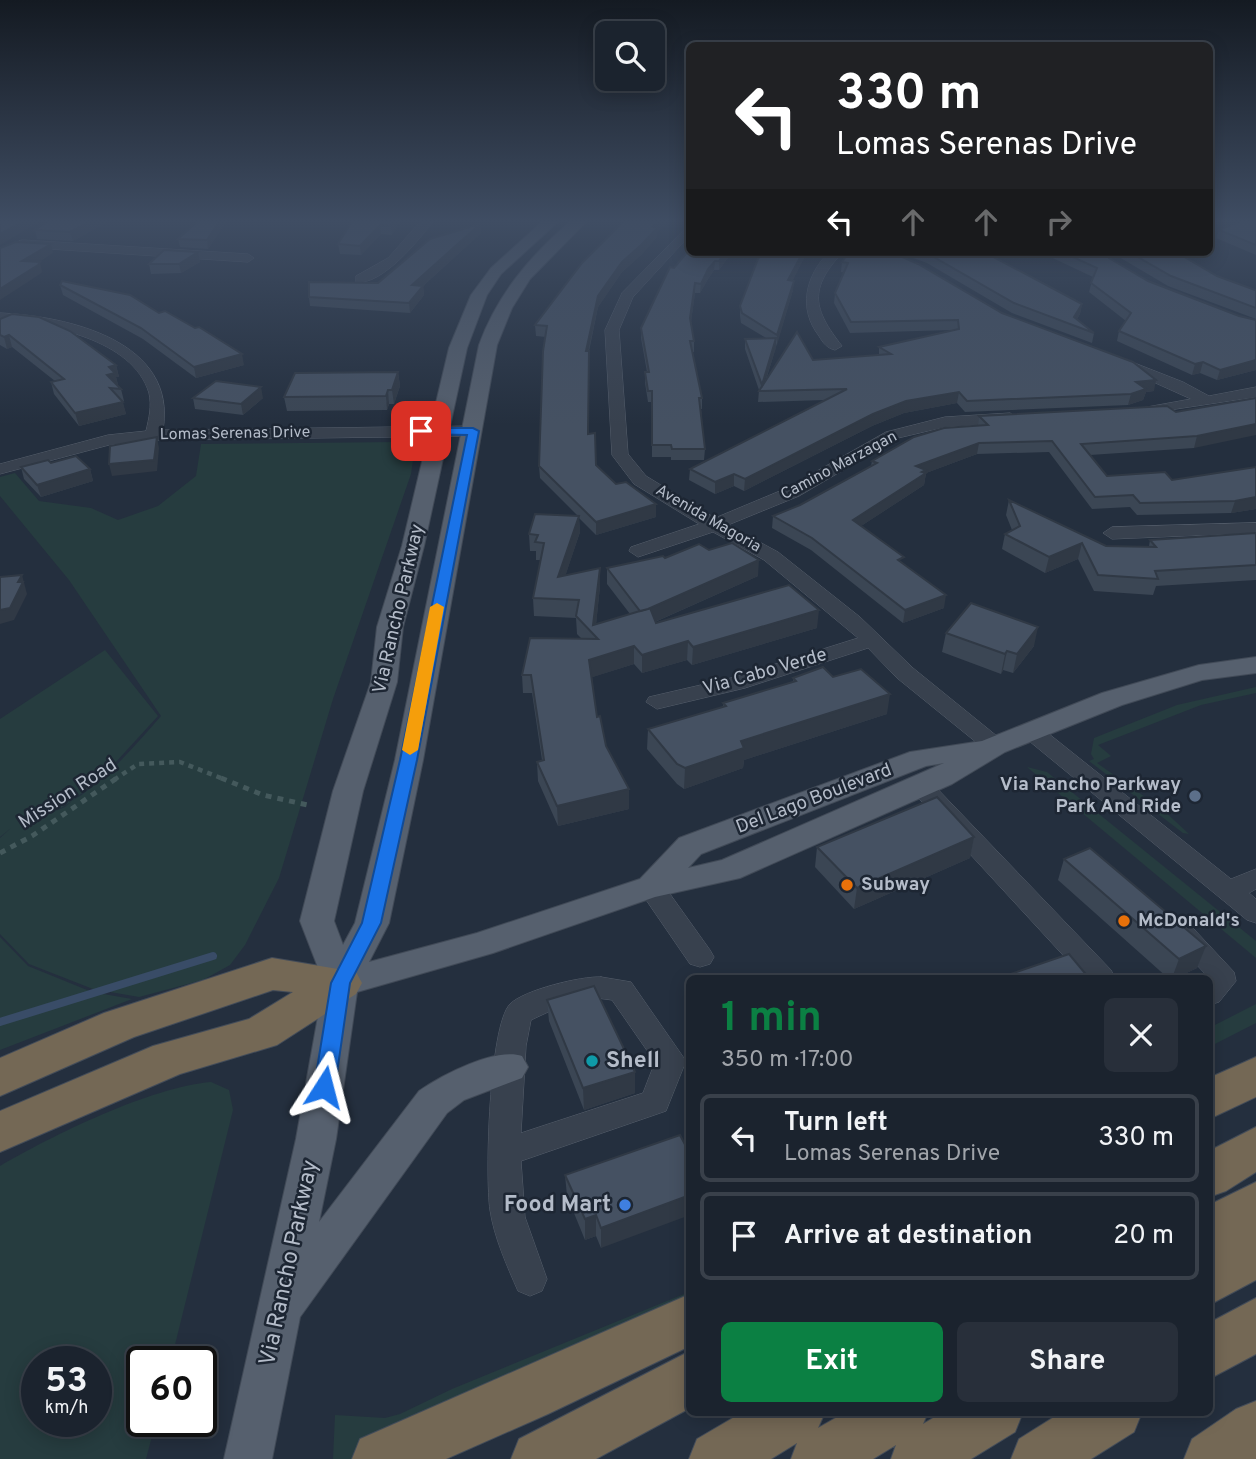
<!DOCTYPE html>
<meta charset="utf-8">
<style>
:root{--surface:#1b232e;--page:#282f3a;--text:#f1f3f6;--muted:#a0a4aa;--line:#39404a;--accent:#0b8043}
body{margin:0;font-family:Overpass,sans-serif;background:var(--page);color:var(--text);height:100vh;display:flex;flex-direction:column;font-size:26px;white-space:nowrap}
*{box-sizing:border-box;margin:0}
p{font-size:23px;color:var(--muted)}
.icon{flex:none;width:38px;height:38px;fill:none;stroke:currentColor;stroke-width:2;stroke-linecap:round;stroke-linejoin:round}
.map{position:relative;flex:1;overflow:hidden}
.side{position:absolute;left:686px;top:975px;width:527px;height:441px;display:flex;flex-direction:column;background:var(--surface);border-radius:10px;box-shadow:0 4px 18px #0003,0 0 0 2px var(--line)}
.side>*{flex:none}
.hud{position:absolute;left:686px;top:42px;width:527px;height:214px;border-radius:10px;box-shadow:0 4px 18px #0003,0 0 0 2px var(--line);background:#202124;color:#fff;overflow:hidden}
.buttons{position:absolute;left:595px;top:21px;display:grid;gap:14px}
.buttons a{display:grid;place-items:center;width:70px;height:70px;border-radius:10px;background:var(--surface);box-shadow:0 4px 18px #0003,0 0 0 2px var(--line);font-size:35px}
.speed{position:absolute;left:21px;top:1346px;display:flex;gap:14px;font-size:35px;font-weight:700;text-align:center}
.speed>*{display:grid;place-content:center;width:91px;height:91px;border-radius:50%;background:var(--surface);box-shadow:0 4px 18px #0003,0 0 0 2px var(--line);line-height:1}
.speed small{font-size:18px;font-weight:400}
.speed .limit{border:4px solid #111;border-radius:10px;background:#fff;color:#111}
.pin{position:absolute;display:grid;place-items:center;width:60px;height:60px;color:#fff;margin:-30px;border-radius:14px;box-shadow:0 4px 10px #0006}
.me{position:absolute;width:77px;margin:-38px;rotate:9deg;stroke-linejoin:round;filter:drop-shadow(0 0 5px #0008)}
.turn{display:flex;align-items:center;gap:24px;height:147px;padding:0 35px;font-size:32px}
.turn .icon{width:91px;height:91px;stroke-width:2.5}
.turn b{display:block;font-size:49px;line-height:60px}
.lanes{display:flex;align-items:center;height:66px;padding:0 35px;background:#0003;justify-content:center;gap:35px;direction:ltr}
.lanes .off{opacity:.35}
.round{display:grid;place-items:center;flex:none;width:74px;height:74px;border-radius:10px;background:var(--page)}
.summary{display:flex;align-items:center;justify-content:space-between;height:119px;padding:0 35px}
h1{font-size:42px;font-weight:700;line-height:52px;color:var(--accent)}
.button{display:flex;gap:14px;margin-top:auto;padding:14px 35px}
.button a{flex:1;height:80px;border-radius:10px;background:var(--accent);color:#fff;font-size:28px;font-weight:700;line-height:80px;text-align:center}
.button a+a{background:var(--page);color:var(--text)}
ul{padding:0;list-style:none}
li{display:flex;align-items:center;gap:21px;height:88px;margin:0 14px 10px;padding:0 21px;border:4px solid var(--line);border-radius:10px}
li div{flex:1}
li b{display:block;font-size:26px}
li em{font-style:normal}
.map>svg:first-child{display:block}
.green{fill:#263c3f;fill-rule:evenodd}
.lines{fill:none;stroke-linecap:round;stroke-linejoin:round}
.stream{stroke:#394c67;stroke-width:8}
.minor-casing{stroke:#565f6c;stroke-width:1}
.major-casing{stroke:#414a57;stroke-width:2}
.highway-casing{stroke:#434c59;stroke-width:2}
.path-far1{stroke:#44595c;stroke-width:4.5;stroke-dasharray:5 5;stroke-linecap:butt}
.path{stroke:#44595c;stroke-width:5;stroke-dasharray:6 6;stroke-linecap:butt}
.minor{fill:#38414e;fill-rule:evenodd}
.major{fill:#56606e;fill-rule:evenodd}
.highway{fill:#746855;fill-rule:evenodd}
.wall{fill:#3b4654}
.shaded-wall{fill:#303945}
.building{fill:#455162;stroke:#303945;stroke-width:2}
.route{fill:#1a73e8;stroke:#114b97;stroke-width:2}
.slow{fill:#f59e0b}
.service-dot{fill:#5c6f8a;stroke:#1d2633;stroke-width:2.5}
.food-dot{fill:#e8710a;stroke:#1d2633;stroke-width:2.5}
.culture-dot{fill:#0f9aa8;stroke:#1d2633;stroke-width:2.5}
.shop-dot{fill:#3f7fe0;stroke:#1d2633;stroke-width:2.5}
.labels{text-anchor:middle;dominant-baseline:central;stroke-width:5;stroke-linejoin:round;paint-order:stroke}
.far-street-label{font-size:16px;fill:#b4bcc9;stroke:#1d2633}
.street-label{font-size:19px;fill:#b4bcc9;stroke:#1d2633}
.poi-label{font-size:19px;font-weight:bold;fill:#b4bcc9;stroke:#1d2633;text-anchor:start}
.near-poi-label{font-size:23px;font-weight:bold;fill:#b4bcc9;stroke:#1d2633;text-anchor:start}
.near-street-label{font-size:23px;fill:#b4bcc9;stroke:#1d2633}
</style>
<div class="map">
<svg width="1256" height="1459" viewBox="0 0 1256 1459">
<rect width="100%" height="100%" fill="#242f3e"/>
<g class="green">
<path d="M398 442 415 447 411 474 333 699 279 878 245 945 230 965 203 980 139 997 93 989 29 964 0 934V838L11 828 0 837V719L105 650 158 716 104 775 65 807 39 818C90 799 126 756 161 716L69 580 0 496V477L15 473 39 501 91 508 118 520 158 506 196 476 201 444Z"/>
<polygon points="1256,687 1256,693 1201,705 1098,745 1111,756 1097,763 1162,809 1189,834 1183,833 1089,761 1094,759 1091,754 1094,738 1177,705"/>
<polygon points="1027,767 1047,772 1256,941 1256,958"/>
<polygon points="0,937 28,966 92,992 132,999 0,1050"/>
<polygon points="1256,1004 1256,1023 1209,1047 1209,1028"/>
<path d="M211 1082 229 1090 233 1110 171 1361 142 1362V1421H156L146 1459H0V1166C53 1135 151 1087 211 1082ZM37 1362H96V1421H37Z"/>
<polygon points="689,1292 689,1309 353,1459 333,1459 335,1415 385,1418 400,1414 452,1389"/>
</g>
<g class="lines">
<polyline class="stream" points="0,1022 213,956"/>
<defs>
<g id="minor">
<path d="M422 220H434C420 239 382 286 356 282V276L388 258Z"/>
<polygon points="690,224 690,235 633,297 619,330 628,454 646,476 715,518 787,488 886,432 945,417 1010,413 1018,418 1010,423 945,427 898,438 799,496 728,525 778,552 860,617 913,668 1003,741 1007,746 1003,751 987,751 897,678 868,648 745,688 657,709 646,702 649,697 731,678 858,638 764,560 713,532 638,557 629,551 631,547 699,524 634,484 612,455 605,330 622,293"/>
<polygon points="23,240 248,254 254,258 248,262 19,247 19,241"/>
<path d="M829 252H843C808 289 813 309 842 346L835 350C827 348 823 343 819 336 798 309 805 276 829 252Z"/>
<path d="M0 313C68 316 178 341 163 430L473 426 481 431 473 436 154 440 109 445 0 474V464L108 435 146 431C149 418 152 406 149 393 133 339 47 323 0 321Z"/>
<polygon points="1114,355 1183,382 1209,396 1256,387 1256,397 1136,415 1136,409 1191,399 1109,362 1107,359"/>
<polygon points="1256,523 1256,533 1112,539 1103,533 1112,527"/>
<polygon points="1031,724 1039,726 1231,879 1256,869 1256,889 1249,893 1256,899 1256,923 1247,920 1023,736 1020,731 1023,726"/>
<polygon points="920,777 928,779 1111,970 1115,978 1084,978 912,791 908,785 912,779"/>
<polygon points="651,878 660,880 710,950 714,957 710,964 700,967 690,964 642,894 638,887 642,880"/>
<polygon points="1181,923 1191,926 1234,972 1236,981 1219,1002 1209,1005 1209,978 1167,933 1171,926"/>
<path d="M601 977 631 982 686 1061 666 1111 521 1161 525 1217 547 1279 542 1291 530 1296 518 1291C507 1266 494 1237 490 1210 485 1177 489 1026 510 1004 524 990 581 976 601 977ZM597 998 612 1000 655 1062 643 1093 521 1133 526 1046 531 1020 561 1006Z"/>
</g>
<path id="major" d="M544 220H560L501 274 487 295 467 348 424 546 403 627 397 682 363 791 334 921 343 945 355 923 395 760 479 345C498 293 531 255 572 220H588L530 279 512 308 497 345 423 760 389 923 369 962 477 933 640 879 679 838 910 752 982 741 1102 693 1199 665 1256 657V673L1202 680 1122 705 1005 752 952 784 740 878 655 897 493 953 357 992 336 1139 319 1222 419 1091C442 1075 496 1047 522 1056L528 1067 522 1078 464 1100 447 1113 300 1317 272 1459H224L296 1139 324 983 300 921 333 791 371 682 377 627 402 546 449 348 471 295 491 268ZM944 763 722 860 688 868 701 854 926 766Z"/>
<g id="highway">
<polygon points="272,958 356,972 362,983 356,994 277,1045 180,1074 0,1152 0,1111 153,1046 249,1019 293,992 273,990 134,1037 0,1096 0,1058 104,1013"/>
<polygon points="1256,1057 1256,1097 1209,1119 1209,1078"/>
<polygon points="1256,1127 1256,1172 1226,1191 1209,1197 1209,1151"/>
<polygon points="1256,1182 1256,1280 1209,1305 1209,1205"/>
<polygon points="690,1294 690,1346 548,1414 446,1459 352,1459 360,1439"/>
<polygon points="1256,1298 1256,1354 1209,1379 1209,1323"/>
<polygon points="690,1351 690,1408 596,1459 511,1459 519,1439"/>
<polygon points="1256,1401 1256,1459 1184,1459 1192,1439 1236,1409"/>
<polygon points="743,1412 825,1412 818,1428 846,1412 928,1412 923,1424 943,1412 1023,1412 1015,1432 971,1459 891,1459 896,1445 873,1459 791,1459 797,1443 771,1459 689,1459 697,1439"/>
<polygon points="1062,1412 1142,1412 1134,1432 1091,1459 1011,1459 1019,1439"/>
</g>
</defs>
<use href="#minor" class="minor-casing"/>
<use href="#major" class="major-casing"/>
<use href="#highway" class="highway-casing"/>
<polyline class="path-far1" points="114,780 138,764 180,762 226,780"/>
<g class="path">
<polyline points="221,778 263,795 312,806"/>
<polyline points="0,853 32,836 117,778"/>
</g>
<use href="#minor" class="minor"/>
<use href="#major" class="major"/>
<use href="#highway" class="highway"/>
</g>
<g class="wall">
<polygon points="49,220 111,220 73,241 37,239 35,230"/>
<polygon points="227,220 208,249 180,247 178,239"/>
<polygon points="353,220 400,220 392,235 381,234 361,255 340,254 338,244"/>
<polygon points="1256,220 1256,255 1216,238 1219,230"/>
<polygon points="480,224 481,233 423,286 424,295 410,313 310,306 309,297 378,283"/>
<polygon points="657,233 657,237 641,255 622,272 598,307 589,351 588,427 588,434 596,465 616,484 656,517 596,535 579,518 580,532 565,576 600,586 596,624 630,614 607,584 607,568 665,558 758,576 655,622 656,623 817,628 692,665 687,660 642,673 634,664 592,677 597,717 606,746 629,809 558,826 538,781 537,762 542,760 532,693 523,693 522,675 582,639 577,634 576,618 534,616 533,598 541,560 536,560 536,551 530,551 529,534 577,515 540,478 539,466 546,337 536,336 535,325"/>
<polygon points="198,252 200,262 181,273 151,274 149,264"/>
<polygon points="690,252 732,252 719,270 714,270 708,279 700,293 695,293 691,322 694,341 694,352 692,352 702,398 702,409 701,409 705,449 704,460 671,460 671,457 652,457 652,402 648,402 645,383 645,372 647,372 641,338 641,328 674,268"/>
<polygon points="763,252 807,252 792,281 793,290 766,380 813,360 879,355 879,347 952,330 850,333 834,303 835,293 844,272 841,272 842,262 849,252 1002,313 1154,391 1146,392 1143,400 1128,405 965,412 957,403 904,413 872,426 744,491 734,486 715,494 689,480 690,469 825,400 758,402 759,390 745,349 745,339 766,338 741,323 740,316 740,306"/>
<polygon points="897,252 984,252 1082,304 1080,314 1077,319 1094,333 1092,343 1012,313 927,263"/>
<polygon points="1040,252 1103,252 1109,258 1148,281 1239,316 1256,320 1256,370 1217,380 1200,373 1192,375 1117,341 1119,331 1126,321 1089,292 1093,277"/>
<polygon points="1104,252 1176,252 1217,276 1255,290 1256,290 1256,319 1168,286 1114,254"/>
<polygon points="60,285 244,365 196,378 143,339 63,295"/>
<polygon points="0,319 116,365 119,377 116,377 118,385 117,385 121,389 124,401 122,401 126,414 79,426 54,394 51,382 55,381 12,347 7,349 0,345"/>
<polygon points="398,372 400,386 394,404 389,404 387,410 287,411 284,397"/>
<polygon points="193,398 263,398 243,415 195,409"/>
<polygon points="1256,398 1194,448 1090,455 1107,476 1172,480 1256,467 1256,509 1231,513 1137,515 1130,507 1092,509 1049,452 977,454 926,473 924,485 861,526 903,564 944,608 903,623 811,550 772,528 773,516 800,505 871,466 872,461 978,426 979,416 1176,412"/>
<polygon points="21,467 90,469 93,481 41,497 24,479"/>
<polygon points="1009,500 1106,546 1149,546 1150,540 1256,533 1256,580 1156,586 1153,595 1094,591 1078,559 1045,573 1002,549 1005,534 1012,530 1006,515"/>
<polygon points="946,633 1034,646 1013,673 1003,670 1001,674 942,652"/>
<polygon points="833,677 887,714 744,760 743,768 684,789 677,784 647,749 648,729 723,707 723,703 793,682 793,678"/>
<polygon points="974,837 970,858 854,909 815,867 817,847"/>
<polygon points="1064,859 1206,946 1197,968 1176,978 1168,978 1058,880"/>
<polygon points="547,1000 635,1072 635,1093 584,1110 549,1021"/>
<polygon points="690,1154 601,1248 596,1236 585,1240 567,1196 565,1175"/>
</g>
<g class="shaded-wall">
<polygon points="25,220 42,220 0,245 0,234"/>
<polygon points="93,220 111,220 73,241 70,232"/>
<polygon points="220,220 227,220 208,249 207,240"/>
<polygon points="394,220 400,220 392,235 391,226"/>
<polygon points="660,220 670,220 657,233 657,237 641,255 622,272 598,307 586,362 586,351 598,296 622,262"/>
<polygon points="480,224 481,233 413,295 412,285"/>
<polygon points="380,225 381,234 361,255 360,246"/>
<polygon points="51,244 53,253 25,271 22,261"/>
<polygon points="198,252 200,262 181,273 179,264"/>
<polygon points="725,252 732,252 719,270 719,261"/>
<polygon points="803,252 807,252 788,290 788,280"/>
<polygon points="715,261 714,270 708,279 700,293 701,284 708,269"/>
<polygon points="40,262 42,272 40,274 0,300 0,289"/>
<polygon points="794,281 793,290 777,345 777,335"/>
<polygon points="695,283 695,293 690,328 690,318"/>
<polygon points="423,286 424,295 410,313 409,303"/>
<polygon points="1082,304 1080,314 1073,325 1074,317"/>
<polygon points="9,335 12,347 7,349 4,337"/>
<polygon points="776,338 776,348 762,391 761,391 762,385"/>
<polygon points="242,354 244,365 196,378 194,367"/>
<polygon points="1256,360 1256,370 1217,380 1220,370"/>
<polygon points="1203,362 1200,373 1192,375 1195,364"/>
<polygon points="116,365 119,377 116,377 118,385 110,387 107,375 109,367"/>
<polygon points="398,372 400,386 394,404 392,390"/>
<polygon points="1156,380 1154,391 1146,392 1143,400 1128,405 1131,394 1136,382"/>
<polygon points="261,387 263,398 243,415 241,404"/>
<polygon points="388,390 389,404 387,410 386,396"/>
<polygon points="959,392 957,403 904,413 872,426 744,491 745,479 873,414 906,401"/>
<polygon points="123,402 126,414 79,426 75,413"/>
<polygon points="1256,424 1256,435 1194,448 1197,436"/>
<polygon points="157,437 159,448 157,471 112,476 109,464"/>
<polygon points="979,443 977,454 926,473 924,485 852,532 853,520 916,466"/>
<polygon points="90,469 93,481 41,497 37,485"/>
<polygon points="734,474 734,486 715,494 715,482"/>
<polygon points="1256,497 1256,509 1231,513 1235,501"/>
<polygon points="656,504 656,517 596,535 596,522"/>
<polygon points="579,516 580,532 559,595 558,577"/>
<polygon points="1082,543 1078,559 1045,573 1049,557"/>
<polygon points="759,560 758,576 641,628 641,612"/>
<polygon points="600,568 600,586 595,636 593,625"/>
<polygon points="22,575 27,594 14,620 0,624 0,610"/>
<polygon points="946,595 944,608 903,623 905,610"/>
<polygon points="819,610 817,628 692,665 693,647"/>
<polygon points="1038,627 1034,646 1013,673 1017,654"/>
<polygon points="688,641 687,660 642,673 642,655"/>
<polygon points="634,646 634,664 590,678 589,660"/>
<polygon points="1007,651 1003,670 1001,674 1005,654"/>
<polygon points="890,694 887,714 744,760 743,768 684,789 685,768 741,741"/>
<polygon points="629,789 629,809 558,826 557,806"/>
<polygon points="974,837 970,858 854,909 857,888"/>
<polygon points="1206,946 1197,968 1176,978 1172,978 1179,959"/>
<polygon points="635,1072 635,1093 584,1110 583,1088"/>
<polygon points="690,1195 690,1215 601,1248 601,1228"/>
<polygon points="596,1215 596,1236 585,1240 585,1219"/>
</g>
<g class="building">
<polygon points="0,220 25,220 0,234"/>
<polygon points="49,220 93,220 70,232 35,230"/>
<polygon points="199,220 220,220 207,240 178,239"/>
<polygon points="353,220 394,220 391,226 380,225 360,246 338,244"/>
<polygon points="625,220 660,220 653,227 657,228 641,245 622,262 598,296 586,351 589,351 588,434 595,433 596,465 616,484 626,482 656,504 596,522 539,466 543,351 547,326 535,325 582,263"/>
<polygon points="1243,220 1256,220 1256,245 1219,230"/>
<polygon points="480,224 412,285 423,286 409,303 309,297 309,282 378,283 430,239"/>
<polygon points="16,242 51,244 22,261 40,262 38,265 0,289 0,248"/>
<polygon points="690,249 690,252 725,252 719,261 715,261 708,269 701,284 695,283 690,318 694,341 690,341 702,398 699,398 705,449 672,449 671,445 652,445 652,391 648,391 645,372 649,372 641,328 670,267 674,268"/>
<polygon points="164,250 198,252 179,264 149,264"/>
<polygon points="763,252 803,252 788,280 794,281 777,335 742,313 740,306 758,259"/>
<polygon points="849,252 891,252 918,264 1002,313 1133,362 1156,380 1136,382 1146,389 1131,394 967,401 959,392 906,401 873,414 745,479 734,474 715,482 690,469 847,389 759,391 797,332 813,360 891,354 879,347 959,329 958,320 851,322 835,293 848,263 842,262"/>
<polygon points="925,252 984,252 1082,304 1074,317 1094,333 1014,303"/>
<polygon points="1062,252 1103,252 1109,258 1148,281 1239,316 1256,320 1256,360 1220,370 1203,362 1195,364 1119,331 1131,313 1091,283 1097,268"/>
<polygon points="1129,252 1176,252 1217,276 1255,290 1256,290 1256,308 1171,276"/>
<polygon points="62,281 130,295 159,313 165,311 195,328 199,327 242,354 194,367 141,328 60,285"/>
<polygon points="12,314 39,317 70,331 116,365 109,367 115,373 107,375 121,389 110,388 123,402 75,413 51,382 64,379 9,335 4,337 0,335 0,319"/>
<polygon points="776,338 762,385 745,339"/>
<polygon points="398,372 392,390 388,390 386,396 284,397 295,373"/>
<polygon points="216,381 261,387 241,404 193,398"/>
<polygon points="1256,398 1256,424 1197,436 1081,444 1107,476 1165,472 1172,480 1256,467 1256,497 1235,501 1140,503 1133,495 1095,497 1052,441 979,443 916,466 926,470 922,472 926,473 853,520 904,557 898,560 946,595 905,610 812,538 773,516 800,505 877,463 872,461 914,437 944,428 988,425 979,416 1167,406 1176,412"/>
<polygon points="157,437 154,460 109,464 110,446"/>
<polygon points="76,456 90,469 37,485 21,467 48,460 51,463"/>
<polygon points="1009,500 1106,546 1156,547 1150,540 1256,533 1256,565 1155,571 1158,579 1098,575 1082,543 1049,557 1005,534 1020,526"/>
<polygon points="535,514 579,516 558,577 600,568 593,625 650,608 656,623 789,585 819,610 693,647 688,641 642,655 634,646 589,660 597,717 600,716 606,746 629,789 557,806 537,762 544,760 531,675 522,675 530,638 598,639 576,616 579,600 533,598 544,543 535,542 538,535 529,534"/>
<polygon points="732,543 759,560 648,609 640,611 607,568 663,556 665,558 699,544 709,550"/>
<polygon points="22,575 18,582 23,582 10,608 0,610 0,577"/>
<polygon points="971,603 1038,627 1017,654 1007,651 1005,654 946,633"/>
<polygon points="823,667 833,677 861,669 890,694 741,741 744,748 685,768 677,764 648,729 726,706 723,703 796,681 793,678"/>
<polygon points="937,797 974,837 857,888 817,847"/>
<polygon points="1090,848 1206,946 1179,959 1064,859"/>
<polygon points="1069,954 1089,978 999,978"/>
<polygon points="594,986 635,1072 583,1088 547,1000"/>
<polygon points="680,1135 690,1154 690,1195 601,1228 596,1215 585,1219 565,1175"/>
</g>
<linearGradient id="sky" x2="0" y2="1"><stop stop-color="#141a22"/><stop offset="0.52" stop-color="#3f4d63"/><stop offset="1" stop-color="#3f4d63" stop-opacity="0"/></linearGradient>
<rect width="1256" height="425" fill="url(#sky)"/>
<polygon class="route" points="421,428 473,428 479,431 417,760 381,923 350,983 335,1087 332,1093 324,1096 317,1093 314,1087 331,983 362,923 400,760 467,435 417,434 415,431"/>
<polygon class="slow" points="437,603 444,607 418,750 410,755 402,750 430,607"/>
<circle class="service-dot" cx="1195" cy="796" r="7"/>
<g class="food-dot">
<circle cx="847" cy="885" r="7"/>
<circle cx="1124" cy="921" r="7"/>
</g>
<circle class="culture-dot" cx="592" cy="1061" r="7"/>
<circle class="shop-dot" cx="625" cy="1205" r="7"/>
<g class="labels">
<g class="far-street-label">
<text transform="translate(235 434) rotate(-1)">Lomas Serenas Drive</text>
<text transform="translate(839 466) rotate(-28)">Camino Marzagan</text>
<text transform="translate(708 519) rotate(30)">Avenida Magoria</text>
</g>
<g class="street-label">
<text transform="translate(399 609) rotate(-77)">Via Rancho Parkway</text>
<text transform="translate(765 672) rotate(-16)">Via Cabo Verde</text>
<text transform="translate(68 794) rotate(-33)">Mission Road</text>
<text transform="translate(814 799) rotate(-21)">Del Lago Boulevard</text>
</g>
<g class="poi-label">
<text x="1181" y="785" text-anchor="end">Via Rancho Parkway<tspan x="1181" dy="22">Park And Ride</tspan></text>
<text x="861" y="885">Subway</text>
<text x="1138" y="921">McDonald's</text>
</g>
<g class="near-poi-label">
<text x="606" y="1061">Shell</text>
<text x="611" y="1205" text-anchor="end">Food Mart</text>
</g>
<g class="near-street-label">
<text transform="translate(290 1263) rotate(-78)">Via Rancho Parkway</text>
</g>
</g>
</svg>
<div class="buttons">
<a><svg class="icon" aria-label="search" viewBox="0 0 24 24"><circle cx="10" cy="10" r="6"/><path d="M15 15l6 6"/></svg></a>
</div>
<div class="speed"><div>53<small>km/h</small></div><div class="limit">60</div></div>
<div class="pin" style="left:421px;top:431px;background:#d93025"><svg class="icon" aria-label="arrive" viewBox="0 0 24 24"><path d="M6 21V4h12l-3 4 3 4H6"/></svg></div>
<svg class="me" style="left:324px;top:1087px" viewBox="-20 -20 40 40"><path d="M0-17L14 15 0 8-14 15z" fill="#1a73e8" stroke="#fff" stroke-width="4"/></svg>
<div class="hud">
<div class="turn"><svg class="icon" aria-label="left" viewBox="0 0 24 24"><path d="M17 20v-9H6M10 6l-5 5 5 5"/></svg><div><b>330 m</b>Lomas Serenas Drive</div></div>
<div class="lanes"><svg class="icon" aria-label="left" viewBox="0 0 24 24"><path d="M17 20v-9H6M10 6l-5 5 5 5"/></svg><svg class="icon off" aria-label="ahead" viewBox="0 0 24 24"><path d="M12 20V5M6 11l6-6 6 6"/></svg><svg class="icon off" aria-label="ahead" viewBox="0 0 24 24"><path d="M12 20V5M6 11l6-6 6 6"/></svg><svg class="icon off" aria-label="right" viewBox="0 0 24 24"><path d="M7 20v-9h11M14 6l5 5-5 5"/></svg></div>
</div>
<section class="side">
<div class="summary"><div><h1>1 min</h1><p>350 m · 17:00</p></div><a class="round"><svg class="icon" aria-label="close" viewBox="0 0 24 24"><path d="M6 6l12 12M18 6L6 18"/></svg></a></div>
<ul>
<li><svg class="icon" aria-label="left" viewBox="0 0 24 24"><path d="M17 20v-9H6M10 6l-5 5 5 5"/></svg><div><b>Turn left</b><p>Lomas Serenas Drive</p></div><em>330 m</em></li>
<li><svg class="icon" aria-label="arrive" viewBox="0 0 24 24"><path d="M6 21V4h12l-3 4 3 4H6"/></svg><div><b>Arrive at destination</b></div><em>20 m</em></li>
</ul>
<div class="button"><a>Exit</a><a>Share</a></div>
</section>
</div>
